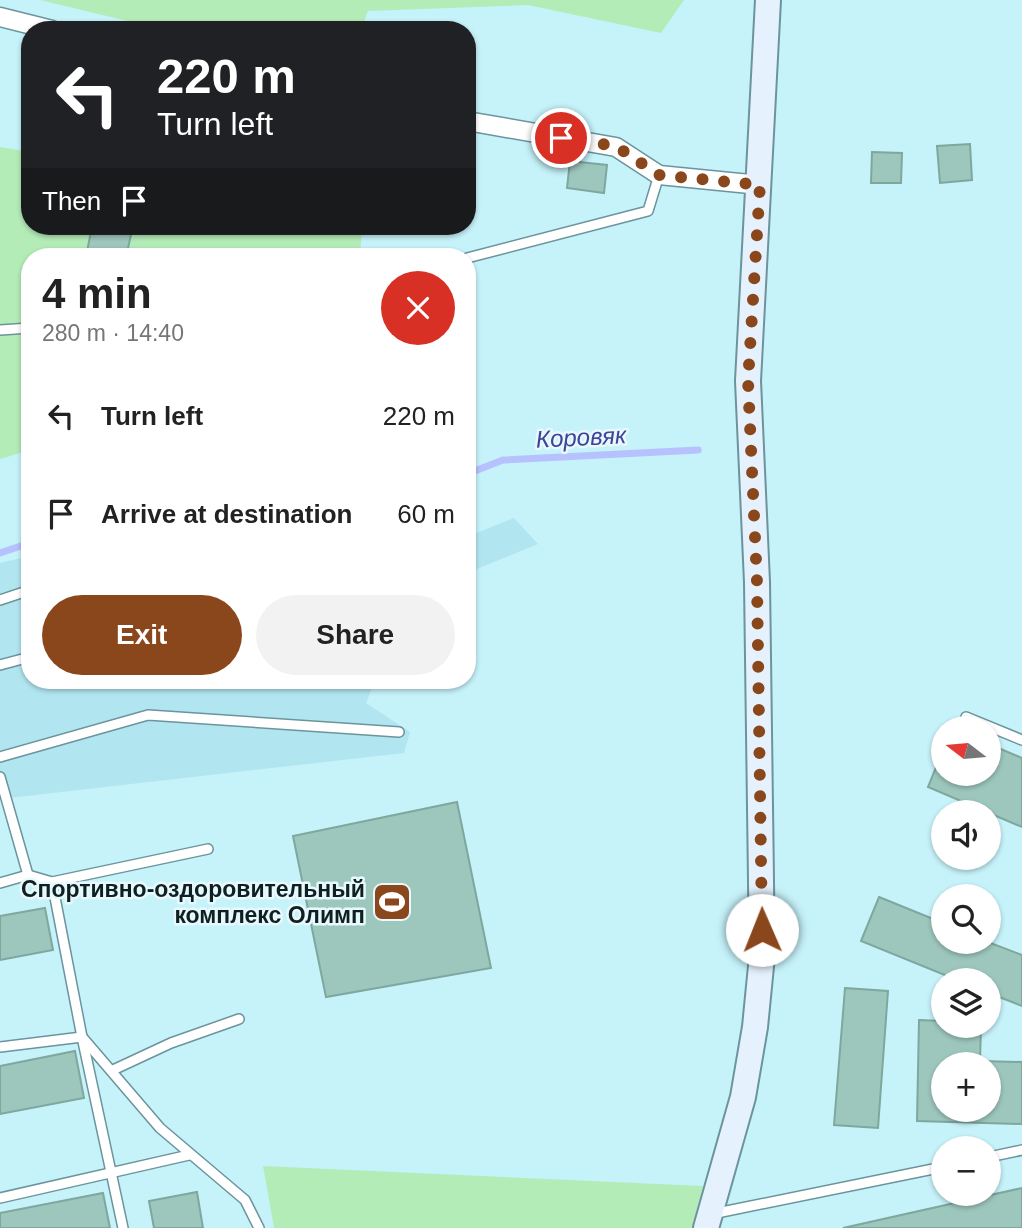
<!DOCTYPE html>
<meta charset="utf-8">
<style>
:root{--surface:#fff;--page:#f2f2f2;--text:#222;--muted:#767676;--accent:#8b471c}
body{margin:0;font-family:Helvetica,sans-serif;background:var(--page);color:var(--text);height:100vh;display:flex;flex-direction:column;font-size:26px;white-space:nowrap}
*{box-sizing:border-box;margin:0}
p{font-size:23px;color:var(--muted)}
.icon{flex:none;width:38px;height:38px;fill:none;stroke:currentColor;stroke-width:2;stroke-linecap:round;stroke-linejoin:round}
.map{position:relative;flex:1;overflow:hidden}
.sheet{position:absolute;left:21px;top:248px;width:455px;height:441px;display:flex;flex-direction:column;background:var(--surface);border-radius:28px;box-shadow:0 2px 5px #0004}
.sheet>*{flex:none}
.top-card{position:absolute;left:21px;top:21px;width:455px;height:214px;border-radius:28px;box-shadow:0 2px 5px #0004;background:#202124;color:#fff;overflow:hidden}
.needle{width:46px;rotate:286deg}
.controls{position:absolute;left:931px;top:716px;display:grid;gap:14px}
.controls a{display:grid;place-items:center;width:70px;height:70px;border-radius:50%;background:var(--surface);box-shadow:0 2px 5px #0004;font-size:35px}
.pin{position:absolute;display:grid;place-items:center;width:60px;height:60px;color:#fff;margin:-30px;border:4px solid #fff;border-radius:50%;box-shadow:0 2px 7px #0007}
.me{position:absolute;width:77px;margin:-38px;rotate:359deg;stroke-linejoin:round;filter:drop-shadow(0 0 5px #0008)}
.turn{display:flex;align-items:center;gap:24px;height:147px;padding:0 21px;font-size:32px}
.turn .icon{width:91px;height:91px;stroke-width:2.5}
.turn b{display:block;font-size:49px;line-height:60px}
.then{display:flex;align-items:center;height:66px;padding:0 21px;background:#0003;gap:14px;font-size:26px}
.round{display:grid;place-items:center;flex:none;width:74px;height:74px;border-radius:37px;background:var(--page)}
.overview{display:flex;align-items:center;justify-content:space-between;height:119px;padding:0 21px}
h1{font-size:42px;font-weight:700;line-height:52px}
.cta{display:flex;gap:14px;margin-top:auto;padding:14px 21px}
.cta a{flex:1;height:80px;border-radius:42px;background:var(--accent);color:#fff;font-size:28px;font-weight:700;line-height:80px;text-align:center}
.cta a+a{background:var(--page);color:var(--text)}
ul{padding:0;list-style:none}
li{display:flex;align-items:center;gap:21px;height:98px;padding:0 21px}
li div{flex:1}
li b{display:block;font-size:26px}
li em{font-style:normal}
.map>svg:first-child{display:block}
.built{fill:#b1e6f1}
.green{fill:#b4ecb8}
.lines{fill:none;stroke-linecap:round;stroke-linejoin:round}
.stream{stroke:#b6c1fe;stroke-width:7}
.building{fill:#9dc7bd;stroke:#7ea79d;stroke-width:2;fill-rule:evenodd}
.lane-casing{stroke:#6b949d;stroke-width:12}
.street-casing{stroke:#6b949d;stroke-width:21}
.secondary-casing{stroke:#6b949d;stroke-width:28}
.lane{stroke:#fff;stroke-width:9}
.street{stroke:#fff;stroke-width:18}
.secondary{stroke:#e5f2fd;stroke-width:24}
.route{stroke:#8b471c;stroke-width:12;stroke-dasharray:0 21.6}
.labels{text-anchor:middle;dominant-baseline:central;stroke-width:5;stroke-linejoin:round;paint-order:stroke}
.poi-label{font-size:23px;font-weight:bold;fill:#0f2023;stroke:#e8f9fd;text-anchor:end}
.water-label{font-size:24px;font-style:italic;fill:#3f449a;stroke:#e8f9fd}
</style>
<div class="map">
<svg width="1022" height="1228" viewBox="0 0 1022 1228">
<rect width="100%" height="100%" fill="#c6f2fa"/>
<g class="built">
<polygon points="514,518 538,544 467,573 467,537"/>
<polygon points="30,556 30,681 375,681 366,703 410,732 404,753 0,799 0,563"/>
</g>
<g class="green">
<polygon points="40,0 684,0 661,33 528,5 368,11 361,30 165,30"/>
<polygon points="0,147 30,152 30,226 352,226 362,228 360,257 30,257 30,450 0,459"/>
<polygon points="263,1166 703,1186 692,1228 274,1228"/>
</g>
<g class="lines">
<g class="stream">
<polyline points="467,474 503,460 698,450"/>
<polyline points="0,553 30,543"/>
</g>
</g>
<g class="building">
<polygon points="970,144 972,180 940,183 937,146"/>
<polygon points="872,152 902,153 901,183 871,183"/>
<polygon points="570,161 607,165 604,193 567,188"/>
<polygon points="92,226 133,226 126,257 86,257"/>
<polygon points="989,744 1022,758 1022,827 928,787 943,750 943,774 989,774"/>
<polygon points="457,802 491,968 326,997 293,836"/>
<polygon points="879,897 943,923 943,942 988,942 1022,955 1022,1006 989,993 989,980 957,980 861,941"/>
<polygon points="45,908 53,950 0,960 0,916"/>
<polygon points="845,988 888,991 878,1128 834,1125"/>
<path d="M919 1020 943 1021V1026H981L980 1061 1022 1062V1124L917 1121ZM943 1064H989V1110H943Z"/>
<polygon points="75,1051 84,1098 0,1114 0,1066"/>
<polygon points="1022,1188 1022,1228 843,1228"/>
<polygon points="197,1192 203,1228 154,1228 149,1201"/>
<polygon points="103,1193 110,1228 0,1228 0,1213"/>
</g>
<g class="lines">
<defs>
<g id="lane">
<polyline points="467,258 648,211 659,175"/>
<polyline points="0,330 30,328"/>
<polyline points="0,600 30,590"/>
<polyline points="0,665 30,657"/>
<polyline points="966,717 1022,740"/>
<polyline points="0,757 148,715 399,732"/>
<polyline points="0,777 28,875"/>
<polyline points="52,882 208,849"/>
<polyline points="0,883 28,875 52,882 82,1037 160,1128 245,1200 259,1228"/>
<polyline points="0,1047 82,1037 123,1228"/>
<polyline points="113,1070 171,1043 239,1019"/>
<polyline points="989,1157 1022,1150"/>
<polyline points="0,1198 189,1155"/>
<polyline points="712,1214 943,1167"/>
</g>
<g id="street">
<polyline points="0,17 52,30"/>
<polyline points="467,121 616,147 659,175 760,185"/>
</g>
<polyline id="secondary" points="706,1228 743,1097 755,1027 762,956 757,582 748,381 768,0"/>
</defs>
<use href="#lane" class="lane-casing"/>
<use href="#street" class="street-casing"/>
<use href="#secondary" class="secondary-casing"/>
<use href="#lane" class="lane"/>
<use href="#street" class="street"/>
<use href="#secondary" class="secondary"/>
</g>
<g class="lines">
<polyline class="route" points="561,138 616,146 659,175 760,185 748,381 757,582 762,930"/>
</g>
<defs>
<symbol id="stadium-square" viewBox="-11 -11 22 22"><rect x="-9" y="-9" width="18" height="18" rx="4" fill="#8b471c" stroke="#e8f9fd"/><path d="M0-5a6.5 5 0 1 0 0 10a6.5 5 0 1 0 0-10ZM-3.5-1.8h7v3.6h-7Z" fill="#fff"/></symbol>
</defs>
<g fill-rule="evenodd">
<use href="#stadium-square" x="370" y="880" width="44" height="44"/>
</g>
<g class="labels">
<g class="poi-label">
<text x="365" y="889">Спортивно-оздоровительный<tspan x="365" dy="26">комплекс Олимп</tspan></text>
</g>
<g class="water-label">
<text transform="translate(581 437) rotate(-3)">Коровяк</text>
</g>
</g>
</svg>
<div class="controls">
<a><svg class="needle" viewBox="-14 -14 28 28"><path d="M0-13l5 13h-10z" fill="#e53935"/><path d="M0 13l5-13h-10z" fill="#767676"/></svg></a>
<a><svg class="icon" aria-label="sound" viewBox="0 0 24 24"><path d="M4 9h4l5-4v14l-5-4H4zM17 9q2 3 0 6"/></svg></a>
<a><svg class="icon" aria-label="search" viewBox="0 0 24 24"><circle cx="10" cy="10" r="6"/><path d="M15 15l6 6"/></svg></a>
<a><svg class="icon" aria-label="layers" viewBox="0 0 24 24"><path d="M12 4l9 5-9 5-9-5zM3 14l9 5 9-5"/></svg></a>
<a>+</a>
<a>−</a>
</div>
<div class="pin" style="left:561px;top:138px;background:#d93025"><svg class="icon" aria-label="arrive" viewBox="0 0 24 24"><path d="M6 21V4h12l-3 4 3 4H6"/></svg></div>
<svg class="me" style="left:762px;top:930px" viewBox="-20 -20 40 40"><circle r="19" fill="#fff"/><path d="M0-13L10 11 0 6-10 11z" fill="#8b471c"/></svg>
<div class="top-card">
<div class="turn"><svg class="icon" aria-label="left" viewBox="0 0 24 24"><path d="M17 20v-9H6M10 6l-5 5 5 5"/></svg><div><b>220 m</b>Turn left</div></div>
<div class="then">Then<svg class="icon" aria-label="arrive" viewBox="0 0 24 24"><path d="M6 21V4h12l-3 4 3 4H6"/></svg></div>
</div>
<section class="sheet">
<div class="overview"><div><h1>4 min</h1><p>280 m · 14:40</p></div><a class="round" style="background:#d93025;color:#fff"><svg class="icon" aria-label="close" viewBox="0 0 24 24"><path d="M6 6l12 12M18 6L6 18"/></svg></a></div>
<ul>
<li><svg class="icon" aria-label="left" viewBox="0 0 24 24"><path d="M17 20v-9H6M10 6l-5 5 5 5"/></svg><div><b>Turn left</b></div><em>220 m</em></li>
<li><svg class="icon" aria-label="arrive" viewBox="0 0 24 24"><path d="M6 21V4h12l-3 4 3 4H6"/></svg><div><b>Arrive at destination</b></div><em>60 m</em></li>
</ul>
<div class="cta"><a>Exit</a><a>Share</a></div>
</section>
</div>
